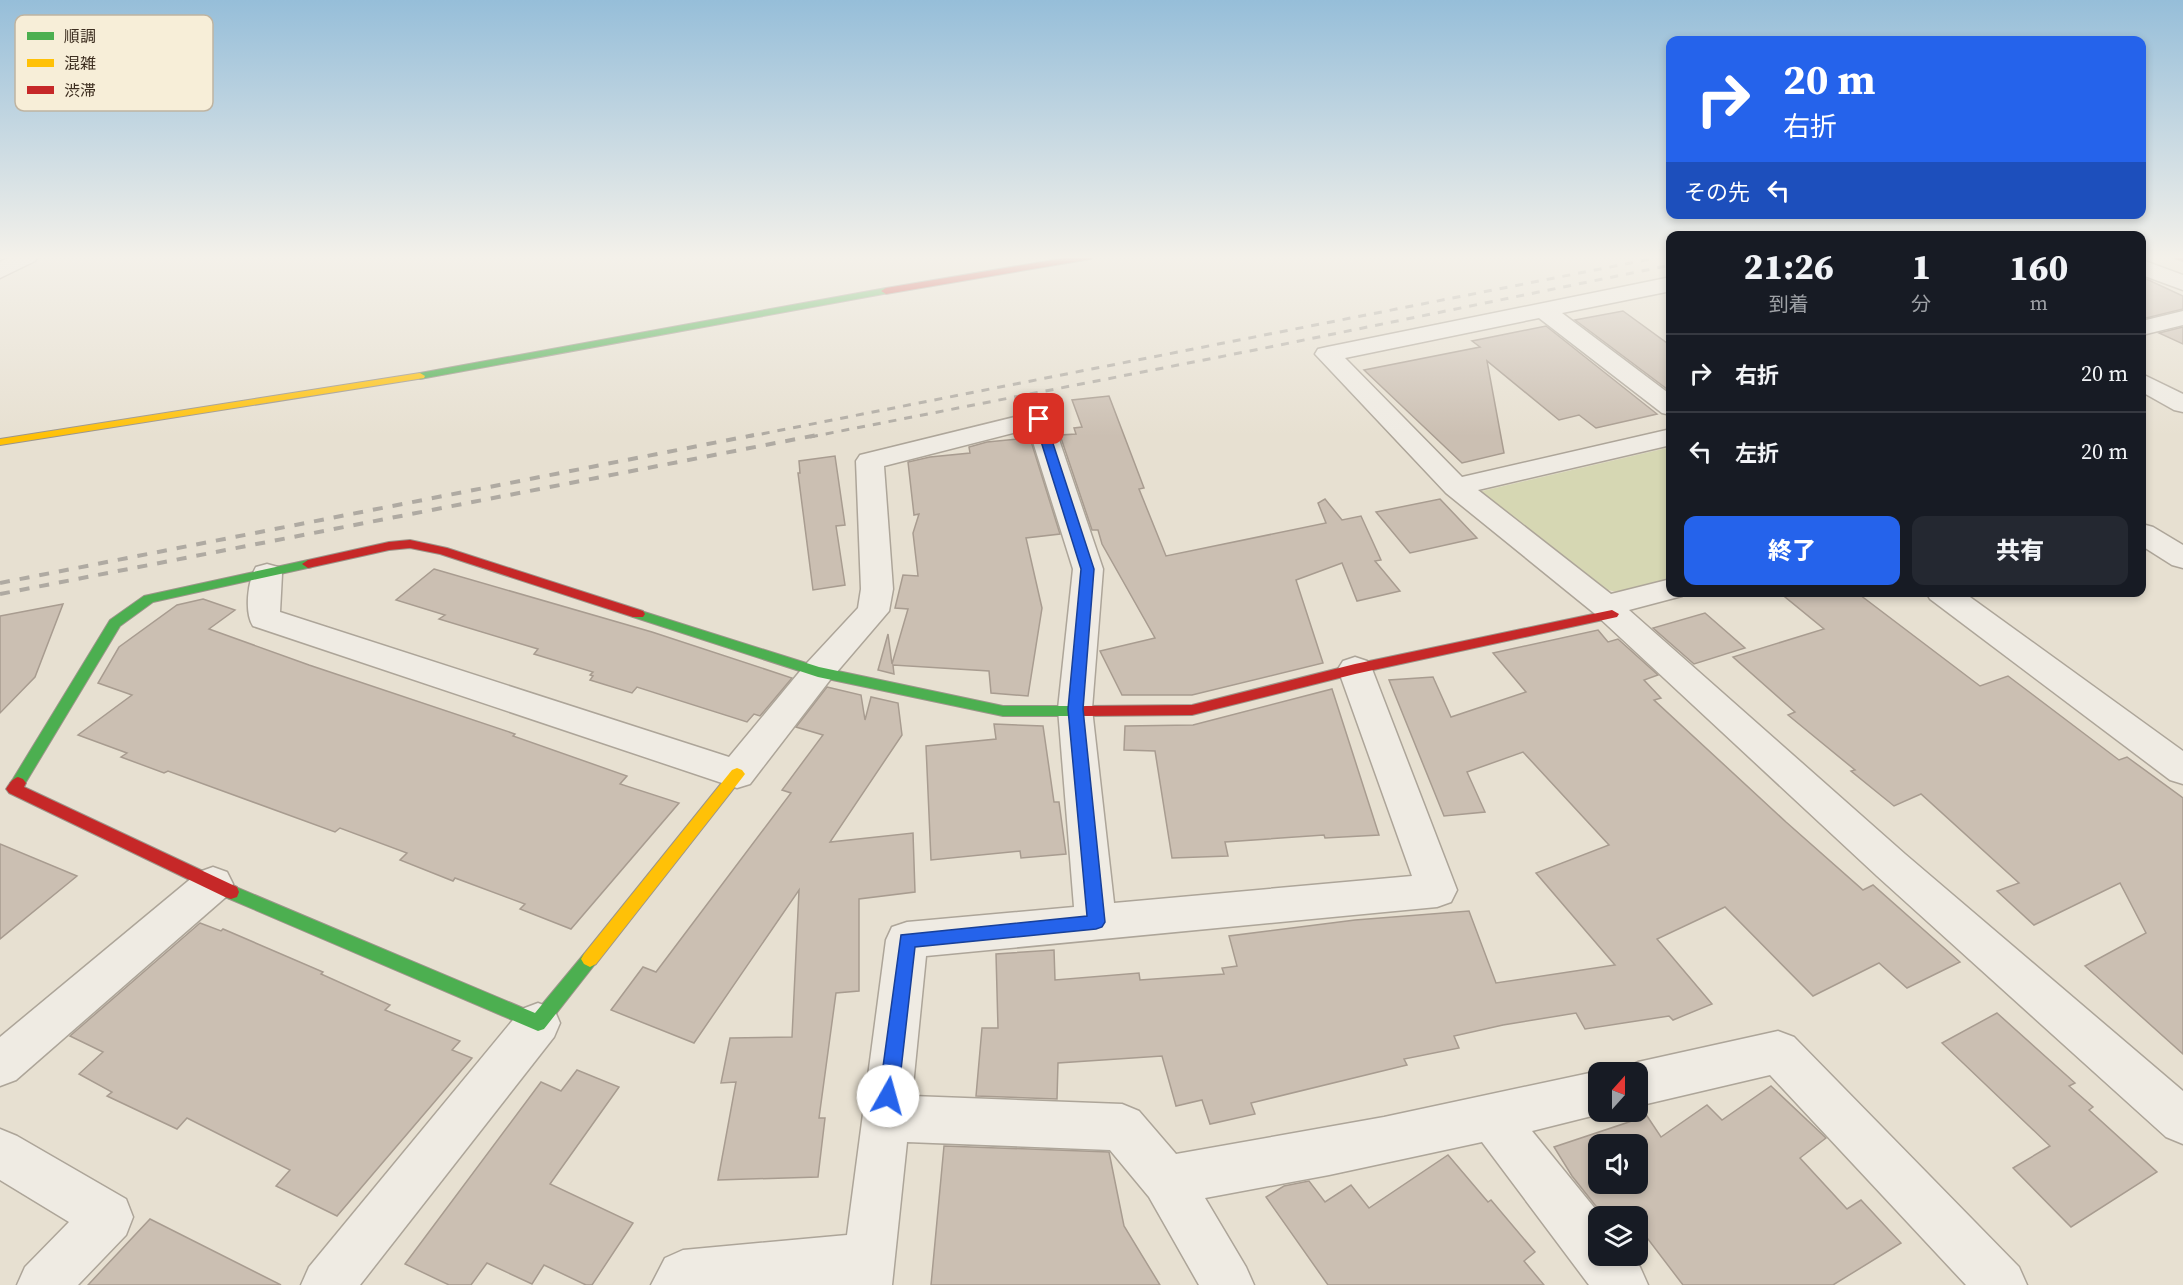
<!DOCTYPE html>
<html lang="ja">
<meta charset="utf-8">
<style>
:root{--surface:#171b24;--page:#242831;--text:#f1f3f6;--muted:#9ea1a6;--line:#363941;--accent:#2563eb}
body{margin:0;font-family:"Source Serif 4","Noto Sans JP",serif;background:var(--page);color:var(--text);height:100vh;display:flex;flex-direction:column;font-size:22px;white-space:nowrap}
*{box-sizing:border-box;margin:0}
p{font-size:20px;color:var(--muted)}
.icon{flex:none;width:33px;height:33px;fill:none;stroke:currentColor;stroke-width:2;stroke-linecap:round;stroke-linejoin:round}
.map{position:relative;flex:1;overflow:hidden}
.panel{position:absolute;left:1666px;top:231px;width:480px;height:366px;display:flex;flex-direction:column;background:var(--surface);border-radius:12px;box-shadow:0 3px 9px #0003}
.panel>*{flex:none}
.banner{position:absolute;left:1666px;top:36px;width:480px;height:183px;border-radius:12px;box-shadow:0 3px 9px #0003;background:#2563eb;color:#fff;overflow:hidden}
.needle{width:39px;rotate:21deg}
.fabs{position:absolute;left:1588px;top:1062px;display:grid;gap:12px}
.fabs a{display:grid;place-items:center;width:60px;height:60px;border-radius:12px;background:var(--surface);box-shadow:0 3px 9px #0003;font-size:30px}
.pin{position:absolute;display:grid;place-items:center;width:51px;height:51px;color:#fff;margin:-26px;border-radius:12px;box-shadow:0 3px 9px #0006}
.me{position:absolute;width:66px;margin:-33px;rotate:7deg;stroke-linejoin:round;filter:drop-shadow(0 0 4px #0008)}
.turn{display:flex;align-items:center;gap:21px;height:126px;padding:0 18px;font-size:27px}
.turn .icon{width:78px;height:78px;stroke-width:2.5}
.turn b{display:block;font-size:42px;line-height:51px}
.then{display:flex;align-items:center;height:57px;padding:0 18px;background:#0003;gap:12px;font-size:22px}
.eta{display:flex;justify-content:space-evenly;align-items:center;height:102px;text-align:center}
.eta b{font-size:36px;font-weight:800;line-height:42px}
.action{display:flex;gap:12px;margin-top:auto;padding:12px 18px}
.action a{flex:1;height:69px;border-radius:12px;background:var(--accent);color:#fff;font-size:24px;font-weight:800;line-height:69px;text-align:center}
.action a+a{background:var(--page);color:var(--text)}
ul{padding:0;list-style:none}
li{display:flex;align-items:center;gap:18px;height:78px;padding:0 18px;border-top:2px solid var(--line)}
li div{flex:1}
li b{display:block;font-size:22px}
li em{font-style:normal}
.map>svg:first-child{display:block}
.green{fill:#d6d7b3}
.building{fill:#cbbfb2;stroke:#a89c90;stroke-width:1.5;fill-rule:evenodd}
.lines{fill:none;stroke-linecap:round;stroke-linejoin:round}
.street-casing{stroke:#ada599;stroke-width:3}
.fast-casing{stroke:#9c958a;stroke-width:2}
.slow-casing{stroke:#9c958a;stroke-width:2}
.jam-casing{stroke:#9c958a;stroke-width:2}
.street{fill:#efebe3;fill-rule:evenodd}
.fast{fill:#4caf50;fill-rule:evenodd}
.slow{fill:#ffc107;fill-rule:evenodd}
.jam{fill:#c62828;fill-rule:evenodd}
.rail-far1{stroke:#afaaa2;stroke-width:3;stroke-dasharray:8 8;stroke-linecap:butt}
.rail{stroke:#afaaa2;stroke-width:4;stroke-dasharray:10 10;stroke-linecap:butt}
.route{fill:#2563eb;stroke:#184099;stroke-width:1.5}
.key{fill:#f7eed8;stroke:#bfb4a1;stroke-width:1.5}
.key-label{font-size:16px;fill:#3d2e20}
</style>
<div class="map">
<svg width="2183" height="1285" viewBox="0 0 2183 1285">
<rect width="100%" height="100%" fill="#e7e0d1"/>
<polygon class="green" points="1671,447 1671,580 1622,593 1594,587 1478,492"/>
<g class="building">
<polygon points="2142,277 2183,296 2183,309 2142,319"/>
<polygon points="1623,311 1671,346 1671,392 1575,320"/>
<polygon points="1546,326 1657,414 1596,428 1579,415 1559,420 1487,361 1504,453 1462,463 1364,370 1480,347 1472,341"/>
<polygon points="2183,327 2183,344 2159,333"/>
<polygon points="1109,396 1144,488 1139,489 1166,556 1326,523 1318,503 1325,499 1342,520 1361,516 1381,560 1375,561 1400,591 1357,601 1342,563 1296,580 1323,663 1192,695 1122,695 1100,651 1155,638 1102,544 1098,530 1092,530 1060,435 1076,434 1074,428 1082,427 1072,400"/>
<polygon points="1030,438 1060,534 1026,538 1042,608 1028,696 991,693 989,671 893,665 894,674 878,670 888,634 892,664 908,609 895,608 903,575 918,576 913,533 919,514 914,515 908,462 930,457 970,453 969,447 987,442"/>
<polygon points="835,456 845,525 836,526 845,585 813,590 798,473 800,473 799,461"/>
<polygon points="1440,499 1477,538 1410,553 1376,512"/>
<polygon points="434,569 652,632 792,678 760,716 754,714 747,722 637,687 632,693 590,680 593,676 590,675 593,672 534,654 538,649 439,619 445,615 396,600"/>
<polygon points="1779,592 1856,592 1980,686 2008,676 2119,760 2127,757 2183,798 2183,1054 2085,966 2146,933 2120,883 2034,925 1997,891 2019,883 1921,794 1894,806 1851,771 1855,770 1788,715 1795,712 1733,657 1824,629"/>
<polygon points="203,599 235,610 209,629 309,665 515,734 513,736 627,776 620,784 679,803 571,929 520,909 525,904 455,878 453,881 400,860 407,853 340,828 335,832 168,771 164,773 121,757 127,753 78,735 132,695 98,683 119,647 177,605"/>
<polygon points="63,604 35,677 0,713 0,616"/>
<polygon points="1705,613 1745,648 1694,664 1653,628"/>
<polygon points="1598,630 1608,642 1618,639 1658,675 1644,680 1661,698 1654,700 1786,822 1863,890 1873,885 1960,962 1907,988 1879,963 1813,996 1725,907 1657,939 1712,1004 1673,1020 1669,1016 1585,1029 1576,1013 1503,1025 1454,1036 1459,1048 1404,1059 1407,1065 1251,1103 1255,1114 1210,1124 1202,1100 1176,1106 1162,1056 1058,1063 1057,1099 976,1096 982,1028 998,1028 996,954 1054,950 1055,980 1139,973 1140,980 1224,974 1222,968 1237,966 1229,936 1355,920 1469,911 1496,983 1615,965 1536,873 1609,845 1523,752 1467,772 1485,812 1444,816 1389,680 1433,677 1451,717 1526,692 1493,653"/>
<polygon points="827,687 861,695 865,720 871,697 898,703 902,735 830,842 913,833 915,892 859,899 859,991 836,993 819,1118 825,1118 818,1177 718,1180 736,1082 721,1083 730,1038 792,1037 799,890 694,1043 611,1010 643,967 656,972 791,793 782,790 823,735 796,727"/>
<polygon points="1332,689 1379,835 1325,838 1324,835 1225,842 1228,856 1172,858 1155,751 1124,750 1125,726 1193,725"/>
<polygon points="994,724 1043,726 1054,802 1059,802 1066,854 1021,858 1020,851 931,860 926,746 996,739"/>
<polygon points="0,844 77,876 0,939"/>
<polygon points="200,923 221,931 223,929 323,972 321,974 390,1005 385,1010 460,1041 452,1050 472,1058 337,1216 276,1186 290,1170 187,1118 177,1129 107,1096 112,1092 79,1074 103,1052 70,1036"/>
<polygon points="1997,1013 2075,1083 2069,1086 2093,1107 2089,1110 2157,1172 2071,1227 2013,1168 2050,1146 1942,1043"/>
<polygon points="577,1070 619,1087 550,1184 633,1223 592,1285 586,1285 544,1265 532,1284 487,1263 471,1285 449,1285 405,1264 541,1082 561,1091"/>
<path d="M1771 1086 1826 1138 1800 1158 1847 1209 1861 1200 1901 1243 1833 1285H1683L1638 1226V1216H1630L1624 1208 1603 1215 1572 1176 1554 1147 1647 1116 1661 1137 1707 1105 1722 1120ZM1599 1144H1638V1184H1599Z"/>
<polygon points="944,1146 1109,1152 1124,1226 1160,1285 931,1285"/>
<polygon points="1448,1155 1488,1202 1491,1200 1535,1252 1524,1261 1544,1285 1328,1285 1266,1197 1284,1186 1309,1181 1325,1202 1351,1185 1369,1208"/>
<polygon points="150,1219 281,1285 88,1285"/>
</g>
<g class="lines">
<defs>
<g id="street">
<polygon points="11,256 38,256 35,261 0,278 0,262"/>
<polygon points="2142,260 2183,275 2183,290 2142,275"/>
<polygon points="1671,277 1671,291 1562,313 1671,395 1671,415 1662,413 1539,318 1345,358 1462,477 1671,429 1671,445 1478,490 1611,594 1671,579 1671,592 1684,592 1682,596 1629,610 1905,854 2183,1091 2183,1144 2166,1137 1877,876 1594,613 1446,493 1315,354 1318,349 1327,347"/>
<polygon points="2183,311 2183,325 2142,335 2142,321"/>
<polygon points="2142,374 2183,394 2183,412 2174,410 2142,392"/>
<path d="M1039 411 1048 413 1052 419 1103 569 1092 709 1114 903 1412 876 1338 669 1343 661 1355 657 1367 661 1372 669 1457 890 1451 902 1437 907 926 956 912 1096 1122 1104 1139 1111 1176 1154 1384 1117 1599 1071 1603 1072H1599V1112H1608L1532 1131 1601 1216 1599 1256H1631L1640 1267 1648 1285H1589L1482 1142 1329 1175 1205 1198 1246 1267 1254 1285H1199L1149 1197 1110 1150 907 1142 892 1285H651L665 1258 683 1250 847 1235 886 940 892 927 907 922 1074 907 1058 709 1073 569 1029 429 884 466 893 589 889 611 830 680 750 784 737 788 253 626C244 612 248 580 256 567L267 564 278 567 282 574 280 612 729 757 806 664 858 608 861 589 856 461 860 455Z"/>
<polygon points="2142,524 2153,527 2183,545 2183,568 2172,565 2142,546"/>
<polygon points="1926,592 1963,592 2183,751 2183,784 2170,780 1930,599"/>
<polygon points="213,867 227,872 233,884 227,896 16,1080 0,1086 0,1037 199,872"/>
<polygon points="538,1003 554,1009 560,1023 554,1037 360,1285 301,1285 309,1267 522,1009"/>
<polygon points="1778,1031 1794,1037 2019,1267 2027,1285 1966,1285 1770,1075 1638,1106 1638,1072 1620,1072 1622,1069 1638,1062"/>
<polygon points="0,1129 17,1136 126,1199 133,1217 126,1235 78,1285 17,1285 25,1267 69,1222 0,1180"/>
</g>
<g id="fast">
<polygon points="886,288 889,289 889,293 420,379 415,376 420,373"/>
<polygon points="308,560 314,564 312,567 153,602 120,626 23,787 18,789 13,787 10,783 13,779 110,620 144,596"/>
<polygon points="638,610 819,667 1003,706 1086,706 1091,707 1093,711 1091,715 1086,716 1003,716 818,677 633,617 631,614 633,611"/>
<polygon points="231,885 535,1013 584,954 590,951 596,954 599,959 544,1029 538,1031 225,897 223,892 225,887"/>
</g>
<g id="slow">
<polygon points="420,373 425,376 424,378 0,445 0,439"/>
<polygon points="737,768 742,770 745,774 742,778 596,964 590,967 584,964 581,959 584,954 732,770"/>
</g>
<g id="jam">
<polygon points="1077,256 1095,256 1091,259 886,294 881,291 886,288"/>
<polygon points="2173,256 2183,256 2183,261 2174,258"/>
<polygon points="410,540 447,548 643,611 645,614 643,617 633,617 440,554 410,548 389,550 308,568 302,564 308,560 389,542"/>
<polygon points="1612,610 1619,614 1617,617 1355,674 1192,715 1086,716 1081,715 1079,711 1081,707 1086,706 1192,705 1355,664"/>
<path d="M18 777 23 779 26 783 24 787 237 887 239 892 237 897 231 899 225 897 9 793 6 789C10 783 12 779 18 777Z"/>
</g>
</defs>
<use href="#street" class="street-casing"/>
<use href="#fast" class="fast-casing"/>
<use href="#slow" class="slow-casing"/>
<use href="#jam" class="jam-casing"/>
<use href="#street" class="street"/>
<use href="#fast" class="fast"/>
<use href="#slow" class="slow"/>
<use href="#jam" class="jam"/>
<g class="rail-far1">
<polyline points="746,437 1666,256"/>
<polyline points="810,437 1260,349 1671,265"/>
</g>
<g class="rail">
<polyline points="0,583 754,435"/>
<polyline points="0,594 817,435"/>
</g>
</g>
<linearGradient id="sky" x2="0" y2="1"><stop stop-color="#96bed9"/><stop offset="0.59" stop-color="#f4f1ea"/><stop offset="1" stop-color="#f4f1ea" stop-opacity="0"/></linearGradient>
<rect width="2183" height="436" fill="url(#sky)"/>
<polygon class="route" points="1039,416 1045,419 1094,569 1083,709 1105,922 1102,927 1096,929 915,947 898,1096 895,1102 888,1105 881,1102 879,1096 901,935 1087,916 1068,709 1081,569 1034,419"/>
<rect x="15" y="15" width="198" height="96" rx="9" class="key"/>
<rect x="27" y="32" width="27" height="8" fill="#4caf50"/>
<rect x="27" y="59" width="27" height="8" fill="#ffc107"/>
<rect x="27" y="86" width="27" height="8" fill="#c62828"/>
<g class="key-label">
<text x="64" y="42">順調</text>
<text x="64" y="69">混雑</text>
<text x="64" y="96">渋滞</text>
</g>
</svg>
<div class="fabs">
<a><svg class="needle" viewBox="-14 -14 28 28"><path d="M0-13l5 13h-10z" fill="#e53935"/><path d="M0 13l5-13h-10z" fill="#9ea1a6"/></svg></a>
<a><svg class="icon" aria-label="sound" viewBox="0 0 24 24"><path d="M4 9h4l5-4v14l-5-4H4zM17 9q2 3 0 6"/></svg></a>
<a><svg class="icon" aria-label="layers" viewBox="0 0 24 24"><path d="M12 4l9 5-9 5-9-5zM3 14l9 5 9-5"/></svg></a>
</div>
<div class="pin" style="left:1039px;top:419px;background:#d93025"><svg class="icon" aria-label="arrive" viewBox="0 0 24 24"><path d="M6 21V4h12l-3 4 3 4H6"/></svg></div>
<svg class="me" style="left:888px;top:1096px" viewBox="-20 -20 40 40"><circle r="19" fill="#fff"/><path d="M0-13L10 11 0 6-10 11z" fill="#2563eb"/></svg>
<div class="banner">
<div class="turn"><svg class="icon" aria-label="right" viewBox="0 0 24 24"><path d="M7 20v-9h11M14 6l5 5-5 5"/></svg><div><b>20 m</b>右折</div></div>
<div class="then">その先<svg class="icon" aria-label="left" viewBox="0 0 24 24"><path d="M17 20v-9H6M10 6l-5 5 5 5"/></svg></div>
</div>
<section class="panel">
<div class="eta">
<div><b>21:26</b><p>到着</p></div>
<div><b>1</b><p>分</p></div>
<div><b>160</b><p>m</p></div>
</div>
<ul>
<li><svg class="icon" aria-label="right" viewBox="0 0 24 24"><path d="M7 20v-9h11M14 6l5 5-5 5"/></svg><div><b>右折</b></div><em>20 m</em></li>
<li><svg class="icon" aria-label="left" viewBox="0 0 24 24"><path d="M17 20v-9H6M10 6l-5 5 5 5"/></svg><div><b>左折</b></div><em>20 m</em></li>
</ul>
<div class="action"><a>終了</a><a>共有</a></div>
</section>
</div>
